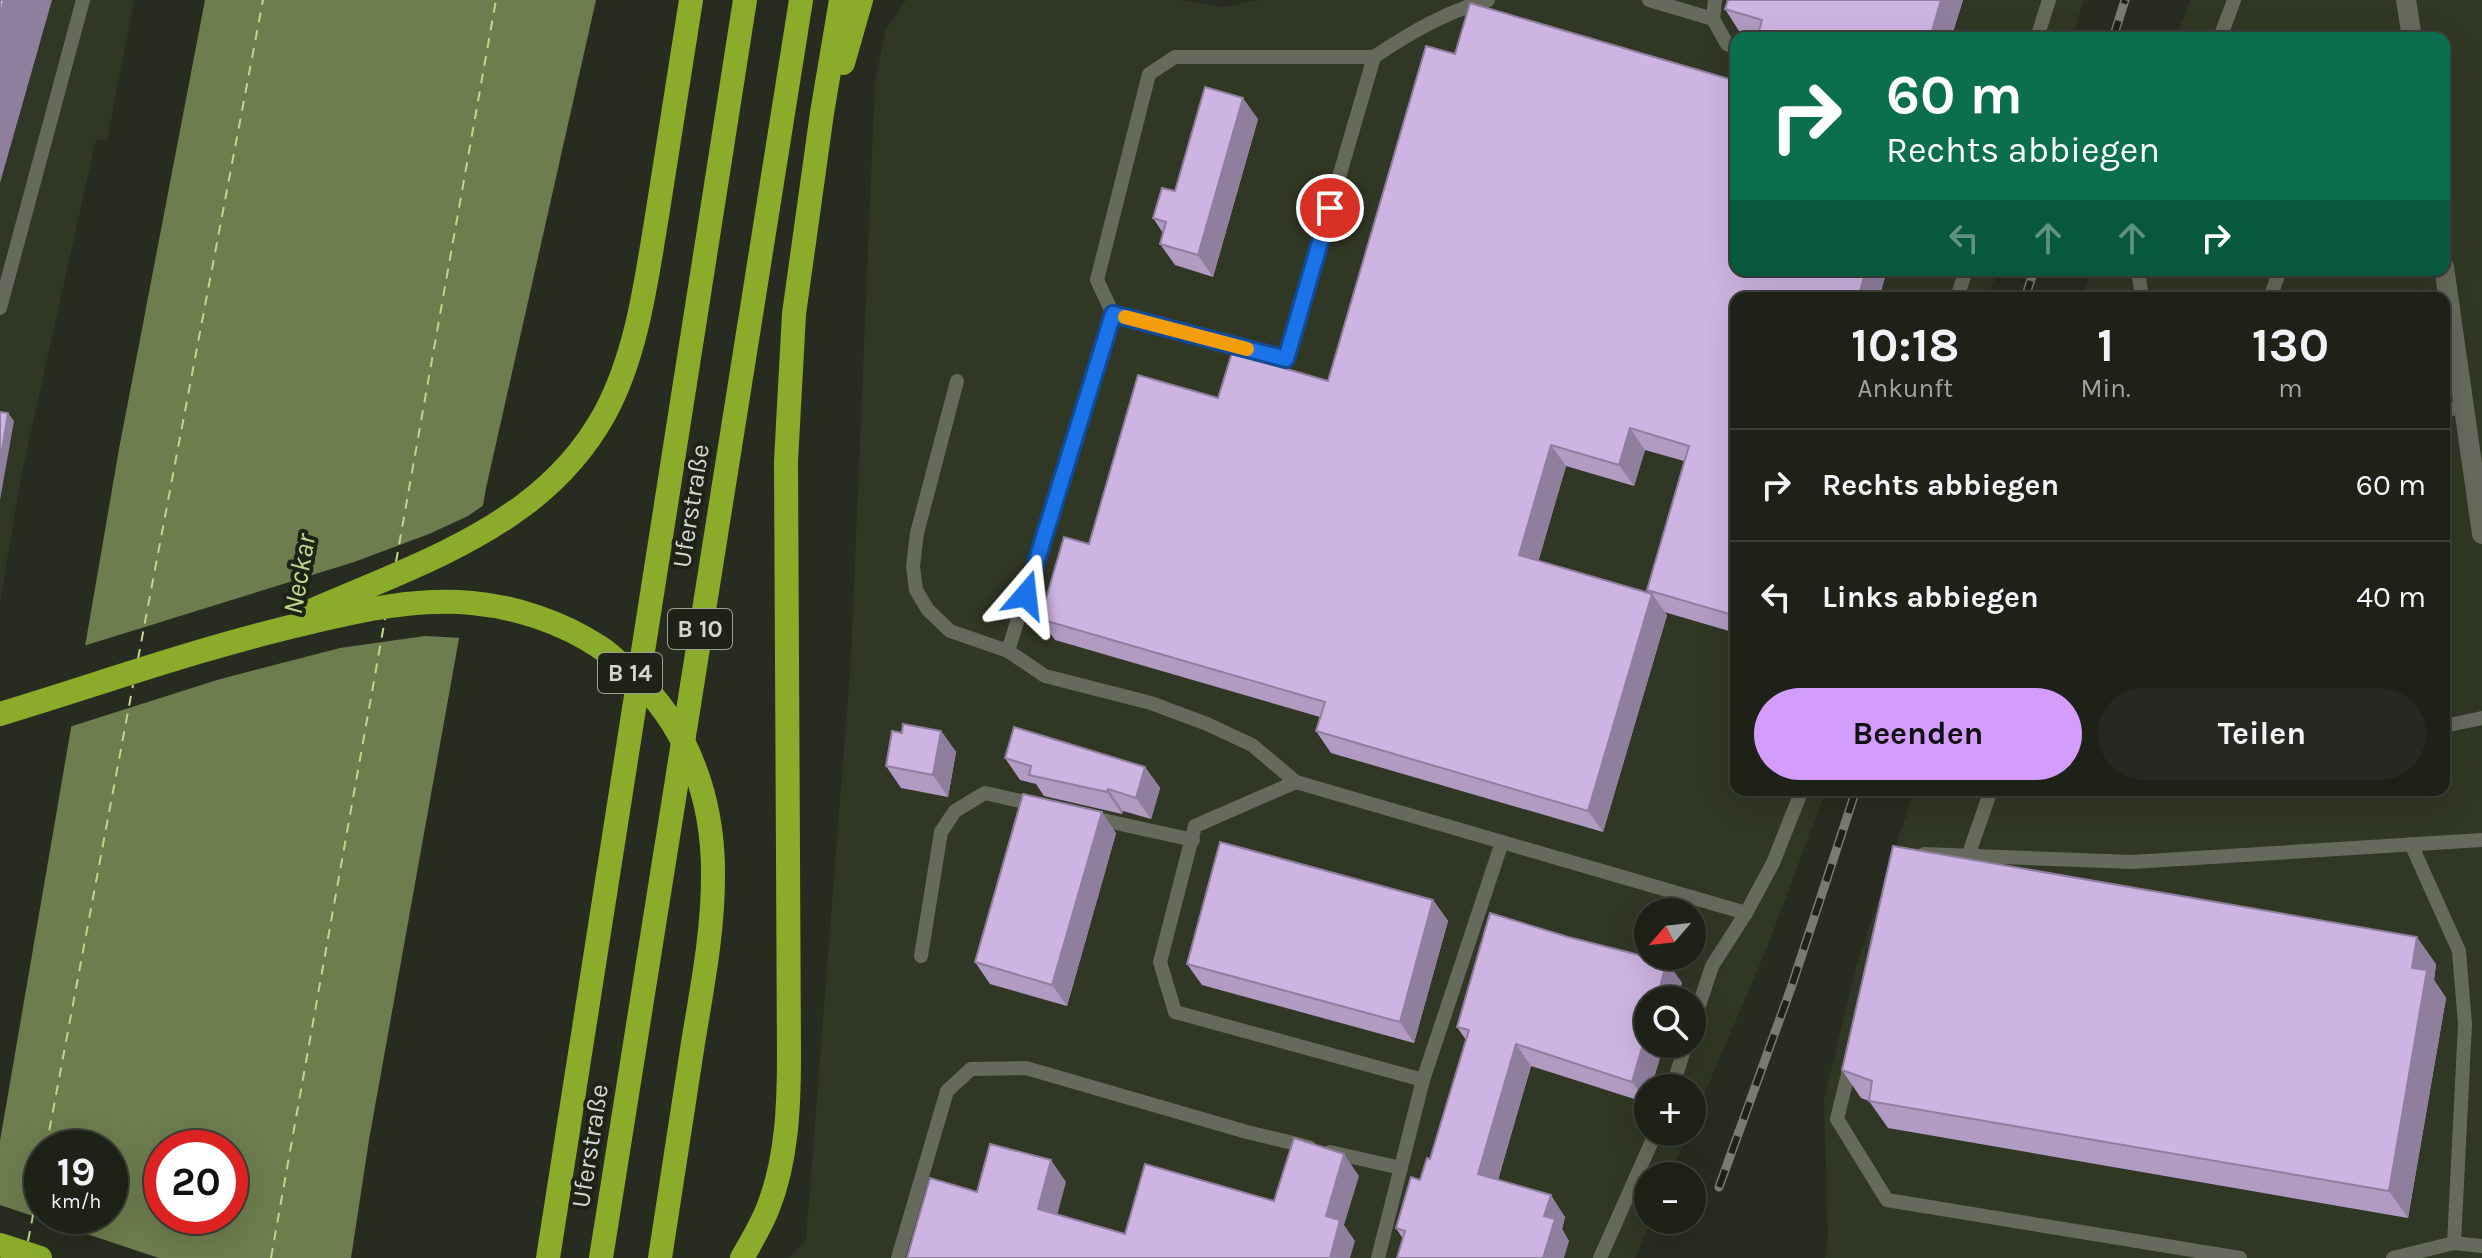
<!DOCTYPE html>
<html lang="de">
<meta charset="utf-8">
<style>
:root{--surface:#1e2118;--page:#262921;--text:#f1f3f6;--muted:#a1a3a2;--line:#3c3e37;--accent:#d39cfd}
body{margin:0;font-family:Karla,sans-serif;background:var(--page);color:var(--text);height:100vh;display:flex;flex-direction:column;font-size:30px;white-space:nowrap}
*{box-sizing:border-box;margin:0}
p{font-size:26px;color:var(--muted)}
.icon{flex:none;width:44px;height:44px;fill:none;stroke:currentColor;stroke-width:2;stroke-linecap:round;stroke-linejoin:round}
.map{position:relative;flex:1;overflow:hidden}
.side{position:absolute;left:1730px;top:292px;width:720px;height:504px;display:flex;flex-direction:column;background:var(--surface);border-radius:16px;box-shadow:0 8px 32px #0002,0 0 0 2px var(--line)}
.side>*{flex:none}
.guide{position:absolute;left:1730px;top:32px;width:720px;height:244px;border-radius:16px;box-shadow:0 8px 32px #0002,0 0 0 2px var(--line);background:#0b6e4f;color:#fff;overflow:hidden}
.needle{width:52px;rotate:242deg}
.tools{position:absolute;left:1634px;top:898px;display:grid;gap:16px}
.tools a{display:grid;place-items:center;width:72px;height:72px;border-radius:50%;background:var(--surface);box-shadow:0 8px 32px #0002,0 0 0 2px var(--line);font-size:40px}
.speed{position:absolute;left:24px;top:1130px;display:flex;gap:16px;font-size:40px;font-weight:700;text-align:center}
.speed>*{display:grid;place-content:center;width:104px;height:104px;border-radius:50%;background:var(--surface);box-shadow:0 8px 32px #0002,0 0 0 2px var(--line);line-height:1}
.speed small{font-size:20px;font-weight:400}
.speed .limit{border:12px solid #d22;background:#fff;color:#111}
.pin{position:absolute;display:grid;place-items:center;width:68px;height:68px;color:#fff;margin:-34px;border:4px solid #fff;border-radius:50%;box-shadow:0 2px 8px #0007}
.me{position:absolute;width:88px;margin:-44px;rotate:17deg;stroke-linejoin:round;filter:drop-shadow(0 0 6px #0008)}
.turn{display:flex;align-items:center;gap:28px;height:168px;padding:0 24px;font-size:36px}
.turn .icon{width:104px;height:104px;stroke-width:2.5}
.turn b{display:block;font-size:56px;line-height:68px}
.lanes{display:flex;align-items:center;height:76px;padding:0 24px;background:#0003;justify-content:center;gap:40px;direction:ltr}
.lanes .off{opacity:.35}
.eta{display:flex;justify-content:space-evenly;align-items:center;height:136px;text-align:center}
.eta b{font-size:48px;font-weight:700;line-height:56px}
.action{display:flex;gap:16px;margin-top:auto;padding:16px 24px}
.action a{flex:1;height:92px;border-radius:48px;background:var(--accent);color:#111;font-size:32px;font-weight:700;line-height:92px;text-align:center}
.action a+a{background:var(--page);color:var(--text)}
ul{padding:0;list-style:none}
li{display:flex;align-items:center;gap:24px;height:112px;padding:0 24px;border-top:2px solid var(--line)}
li div{flex:1}
li b{display:block;font-size:30px}
li em{font-style:normal}
.map>svg:first-child{display:block}
.built{fill:#313725;fill-rule:evenodd}
.water{fill:#6e7d4e;fill-rule:evenodd}
.pier{fill:#282c20}
.lines{fill:none;stroke-linecap:round;stroke-linejoin:round}
.ferry{stroke:#bfd78d;stroke-width:2;stroke-dasharray:10 8;stroke-linecap:butt}
.lane{stroke:#656a5c;stroke-width:14}
.street{stroke:#656a5c;stroke-width:20}
.highway{stroke:#8aac2a;stroke-width:24}
.rail-casing{stroke:#787b71;stroke-width:9}
.rail{stroke:#1f2217;stroke-width:6;stroke-dasharray:18;stroke-linecap:butt}
.wall{fill:#b19bc3;fill-rule:evenodd}
.shaded-wall{fill:#907e9f}
.building{fill:#ceb4e3;stroke:#907e9f;stroke-width:2}
.route-casing{stroke:#114b97;stroke-width:20}
.route{stroke:#1a73e8;stroke-width:14}
.slow{stroke:#f59e0b;stroke-width:14}
.labels{text-anchor:middle;dominant-baseline:central;stroke-width:8;stroke-linejoin:round;paint-order:stroke}
.shield{fill:#1f2217;stroke:#9ea098;stroke-width:2}
.shield-label{font-size:24px;font-weight:bold;fill:#d4d6cf}
.street-label{font-size:26px;fill:#d4d6cf;stroke:#1f2217}
.water-label{font-size:28px;font-style:italic;fill:#bfd78d;stroke:#1f2217}
</style>
<div class="map">
<svg width="2482" height="1258" viewBox="0 0 2482 1258">
<rect width="100%" height="100%" fill="#282c20"/>
<g class="built">
<polygon points="0,0 134,0 107,141 96,139 21,476 0,602"/>
<path d="M906 0H1180L1224 7 1260 0H2084L2072 38H1736V270H1997L1988 298H1736V790H1826L1768 945 1692 1123V1088H1648V1132H1688L1670 1176H1648V1220H1651L1635 1258H789L806 1239 851 659 875 82 886 29ZM1648 912H1692V956H1648ZM1648 1000H1692V1044H1648Z"/>
<polygon points="2190,0 2482,0 2482,1258 1825,1258 1828,1239 1824,1100 1856,968 1914,790 2444,790 2444,298 2081,298 2092,270 2444,270 2444,38 2176,38"/>
</g>
<path class="water" d="M205 0H596L486 488 369 1140 351 1258H0V1141L119 449ZM42 1148H110V1216H42ZM162 1148H230V1216H162Z"/>
<g class="pier">
<polygon points="488,502 463,638 425,636 340,648 217,680 66,728 80,647 354,562 429,534 468,516"/>
<polygon points="0,1205 159,1258 0,1258"/>
</g>
<g class="lines">
<g class="ferry">
<polyline points="396,562 496,0"/>
<polyline points="138,659 263,0"/>
<polyline points="46,1148 133,685"/>
<polyline points="28,1241 42,1169"/>
<polyline points="271,1258 385,619"/>
</g>
<g class="lane">
<polyline points="1649,0 1713,19"/>
<polyline points="1715,0 1713,19 1727,44 1736,47"/>
<polyline points="2037,38 2049,0"/>
<polyline points="2220,38 2234,0"/>
<path d="M1374 57 1286 359 1113 314 1097 280 1149 74 1175 57H1374C1411 32 1446 12 1488 0"/>
<polyline points="2138,270 2142,298"/>
<polyline points="1957,298 1966,270"/>
<polyline points="2270,298 2280,270"/>
<polyline points="0,308 83,0"/>
<polyline points="957,381 917,533 913,566 916,590 928,610 950,631 1008,651 1113,314"/>
<polyline points="2444,410 2464,407"/>
<polyline points="1008,651 1045,676 1151,703 1207,724 1252,745 1296,782 1746,913"/>
<polyline points="2444,726 2482,718"/>
<polyline points="1296,782 1195,826 1160,962 1175,1012 1423,1080"/>
<polyline points="1089,817 1193,840"/>
<polyline points="2411,844 2459,951 2465,1024 2454,1243"/>
<polyline points="1924,854 2132,862 2482,840"/>
<polyline points="1968,856 1991,790"/>
<polyline points="921,956 941,832 955,811 985,793 1038,805"/>
<polyline points="1692,1027 1712,966 1746,913 1773,863 1802,790"/>
<polyline points="1851,1062 1837,1119 1887,1200 2240,1258"/>
<polyline points="1672,1088 1686,1044"/>
<polyline points="1330,1152 1401,1168"/>
<polyline points="898,1258 947,1091 971,1069 1026,1068 1247,1132 1309,1147"/>
<polyline points="1378,1258 1423,1080 1502,842"/>
<polyline points="1600,1258 1656,1132"/>
<polyline points="2393,1258 2454,1243 2482,1246"/>
</g>
<g class="street">
<polyline points="2406,0 2412,38"/>
<polyline points="2444,267 2482,534"/>
</g>
<g class="highway">
<polyline points="843,63 861,0"/>
<path d="M313 610C384 579 461 552 524 505 556 481 585 449 604 415 637 355 646 282 657 216 669 144 679 72 691 0"/>
<path d="M0 714C102 683 203 647 307 623 362 610 416 598 472 603 516 607 561 622 598 646 611 654 621 665 632 675 689 726 714 802 713 877 713 933 702 988 693 1043 682 1114 671 1186 660 1258"/>
<polyline points="0,1245 40,1258"/>
<polyline points="548,1258 745,0"/>
<polyline points="601,1258 801,0"/>
<path d="M742 1258C751 1242 761 1226 768 1208 787 1160 789 1106 789 1055L786 461 794 314 822 113 841 0"/>
</g>
<defs>
<g id="rail">
<polyline points="2113,38 2125,0"/>
<polyline points="2025,298 2034,270"/>
<polyline points="1719,1187 1791,988 1856,790"/>
</g>
</defs>
<use href="#rail" class="rail-casing"/>
<use href="#rail" class="rail"/>
</g>
<g class="wall">
<polygon points="1728,0 1963,0 1951,38 1758,36 1739,31 1725,9"/>
<polygon points="1258,119 1213,277 1175,265 1160,244 1163,233 1153,218 1175,191"/>
<path d="M1736 270H1887L1879 298H1736V633L1664 612 1667 615 1603 832 1331 753 1316 731 1320 717 1055 640 1040 619 1089 544 1218 398 1328 381ZM1645 450 1684 461 1647 590 1649 593 1538 561 1566 466 1634 486Z"/>
<polygon points="941,731 956,752 948,797 901,788 886,766 902,733"/>
<polygon points="1005,758 1145,767 1160,788 1151,819 1123,811 1122,814 1044,796 1036,784 1020,780"/>
<polygon points="1116,833 1067,1006 990,984 975,962"/>
<polygon points="1433,900 1448,921 1414,1043 1202,985 1187,964"/>
<polygon points="1568,937 1667,962 1682,983 1648,1044 1664,1044 1651,1088 1648,1088 1647,1103 1531,1066 1498,1180 1565,1217 1562,1229 1569,1241 1403,1239 1396,1228 1430,1159 1466,1040 1457,1027"/>
<polygon points="2436,964 2434,980 2446,998 2408,1218 1888,1128 1869,1101 1861,1098 1842,1070"/>
</g>
<g class="shaded-wall">
<polygon points="4,0 52,0 0,183 0,16"/>
<polygon points="1941,0 1963,0 1951,38 1930,38"/>
<polygon points="1243,98 1258,119 1213,277 1198,255"/>
<polygon points="1866,270 1887,270 1879,298 1858,298"/>
<polygon points="8,413 14,421 0,500 0,462"/>
<polygon points="1630,428 1645,450 1634,486 1619,465"/>
<polygon points="1551,445 1566,466 1534,577 1519,555"/>
<polygon points="1652,594 1667,615 1603,832 1588,811"/>
<polygon points="941,731 956,752 948,797 933,775"/>
<polygon points="1145,767 1160,788 1151,819 1136,798"/>
<polygon points="1108,789 1123,811 1122,814 1107,792"/>
<polygon points="1102,812 1116,833 1067,1006 1052,985"/>
<polygon points="1433,900 1448,921 1414,1043 1400,1022"/>
<polygon points="2417,937 2436,964 2434,980 2446,998 2408,1218 2389,1191 2412,968"/>
<polygon points="1667,962 1682,983 1677,1000 1656,1000"/>
<polygon points="1648,1027 1648,1044 1664,1044 1651,1088 1648,1088 1647,1103 1632,1082"/>
<polygon points="1516,1044 1531,1066 1493,1195 1478,1174"/>
<polygon points="1344,1154 1359,1176 1344,1225 1355,1241 1350,1258 1330,1258 1326,1216"/>
<polygon points="1051,1160 1066,1182 1053,1231 1038,1209"/>
<polygon points="1551,1195 1565,1217 1562,1229 1569,1241 1564,1258 1543,1258 1544,1216"/>
</g>
<g class="building">
<polygon points="0,0 4,0 0,16"/>
<polygon points="1728,0 1941,0 1930,38 1757,38 1762,20 1725,9"/>
<polygon points="1470,3 1736,81 1736,270 1866,270 1858,298 1736,298 1736,616 1647,590 1689,446 1630,428 1619,465 1551,445 1519,555 1652,594 1588,811 1316,731 1325,702 1040,619 1064,537 1089,544 1138,375 1218,398 1232,353 1328,381 1426,46 1455,54"/>
<polygon points="1205,87 1243,98 1198,255 1160,244 1166,222 1153,218 1162,188 1175,191"/>
<polygon points="0,412 8,413 0,462"/>
<polygon points="903,724 941,731 933,775 886,766 892,731 902,733"/>
<polygon points="1014,727 1145,767 1136,798 1108,789 1107,792 1029,775 1031,766 1005,758"/>
<polygon points="1023,794 1102,812 1052,985 975,962"/>
<polygon points="1220,842 1433,900 1400,1022 1187,964"/>
<polygon points="1893,846 2417,937 2412,968 2427,970 2389,1191 1869,1101 1872,1081 1842,1070"/>
<polygon points="1490,913 1568,937 1667,962 1656,1000 1648,1000 1648,1027 1632,1082 1516,1044 1478,1174 1551,1195 1544,1216 1555,1219 1543,1258 1397,1258 1405,1231 1396,1228 1411,1177 1420,1180 1427,1158 1430,1159 1469,1030 1457,1027"/>
<polygon points="1294,1138 1344,1154 1326,1216 1340,1220 1330,1258 907,1258 930,1178 977,1192 990,1144 1051,1160 1038,1209 1125,1234 1145,1164 1274,1201"/>
</g>
<g class="lines">
<defs>
<polyline id="route" points="1026,595 1113,314 1286,359 1330,208"/>
</defs>
<use href="#route" class="route-casing"/>
<use href="#route" class="route"/>
<polyline class="slow" points="1125,317 1247,349"/>
</g>
<g class="labels">
<g class="shield">
<rect x="668" y="609" width="64" height="40" rx="6"/>
<rect x="598" y="653" width="64" height="40" rx="6"/>
</g>
<g class="shield-label">
<text x="700" y="629">B 10</text>
<text x="630" y="673">B 14</text>
</g>
<g class="street-label">
<text transform="translate(691 506) rotate(-81)">Uferstraße</text>
<text transform="translate(590 1146) rotate(-81)">Uferstraße</text>
</g>
<g class="water-label">
<text transform="translate(299 574) rotate(-80)">Neckar</text>
</g>
</g>
</svg>
<div class="tools">
<a><svg class="needle" viewBox="-14 -14 28 28"><path d="M0-13l5 13h-10z" fill="#e53935"/><path d="M0 13l5-13h-10z" fill="#a1a3a2"/></svg></a>
<a><svg class="icon" aria-label="search" viewBox="0 0 24 24"><circle cx="10" cy="10" r="6"/><path d="M15 15l6 6"/></svg></a>
<a>+</a>
<a>−</a>
</div>
<div class="speed"><div>19<small>km/h</small></div><div class="limit">20</div></div>
<div class="pin" style="left:1330px;top:208px;background:#d93025"><svg class="icon" aria-label="arrive" viewBox="0 0 24 24"><path d="M6 21V4h12l-3 4 3 4H6"/></svg></div>
<svg class="me" style="left:1026px;top:595px" viewBox="-20 -20 40 40"><path d="M0-17L14 15 0 8-14 15z" fill="#1a73e8" stroke="#fff" stroke-width="4"/></svg>
<div class="guide">
<div class="turn"><svg class="icon" aria-label="right" viewBox="0 0 24 24"><path d="M7 20v-9h11M14 6l5 5-5 5"/></svg><div><b>60 m</b>Rechts abbiegen</div></div>
<div class="lanes"><svg class="icon off" aria-label="left" viewBox="0 0 24 24"><path d="M17 20v-9H6M10 6l-5 5 5 5"/></svg><svg class="icon off" aria-label="ahead" viewBox="0 0 24 24"><path d="M12 20V5M6 11l6-6 6 6"/></svg><svg class="icon off" aria-label="ahead" viewBox="0 0 24 24"><path d="M12 20V5M6 11l6-6 6 6"/></svg><svg class="icon" aria-label="right" viewBox="0 0 24 24"><path d="M7 20v-9h11M14 6l5 5-5 5"/></svg></div>
</div>
<section class="side">
<div class="eta">
<div><b>10:18</b><p>Ankunft</p></div>
<div><b>1</b><p>Min.</p></div>
<div><b>130</b><p>m</p></div>
</div>
<ul>
<li><svg class="icon" aria-label="right" viewBox="0 0 24 24"><path d="M7 20v-9h11M14 6l5 5-5 5"/></svg><div><b>Rechts abbiegen</b></div><em>60 m</em></li>
<li><svg class="icon" aria-label="left" viewBox="0 0 24 24"><path d="M17 20v-9H6M10 6l-5 5 5 5"/></svg><div><b>Links abbiegen</b></div><em>40 m</em></li>
</ul>
<div class="action"><a>Beenden</a><a>Teilen</a></div>
</section>
</div>
